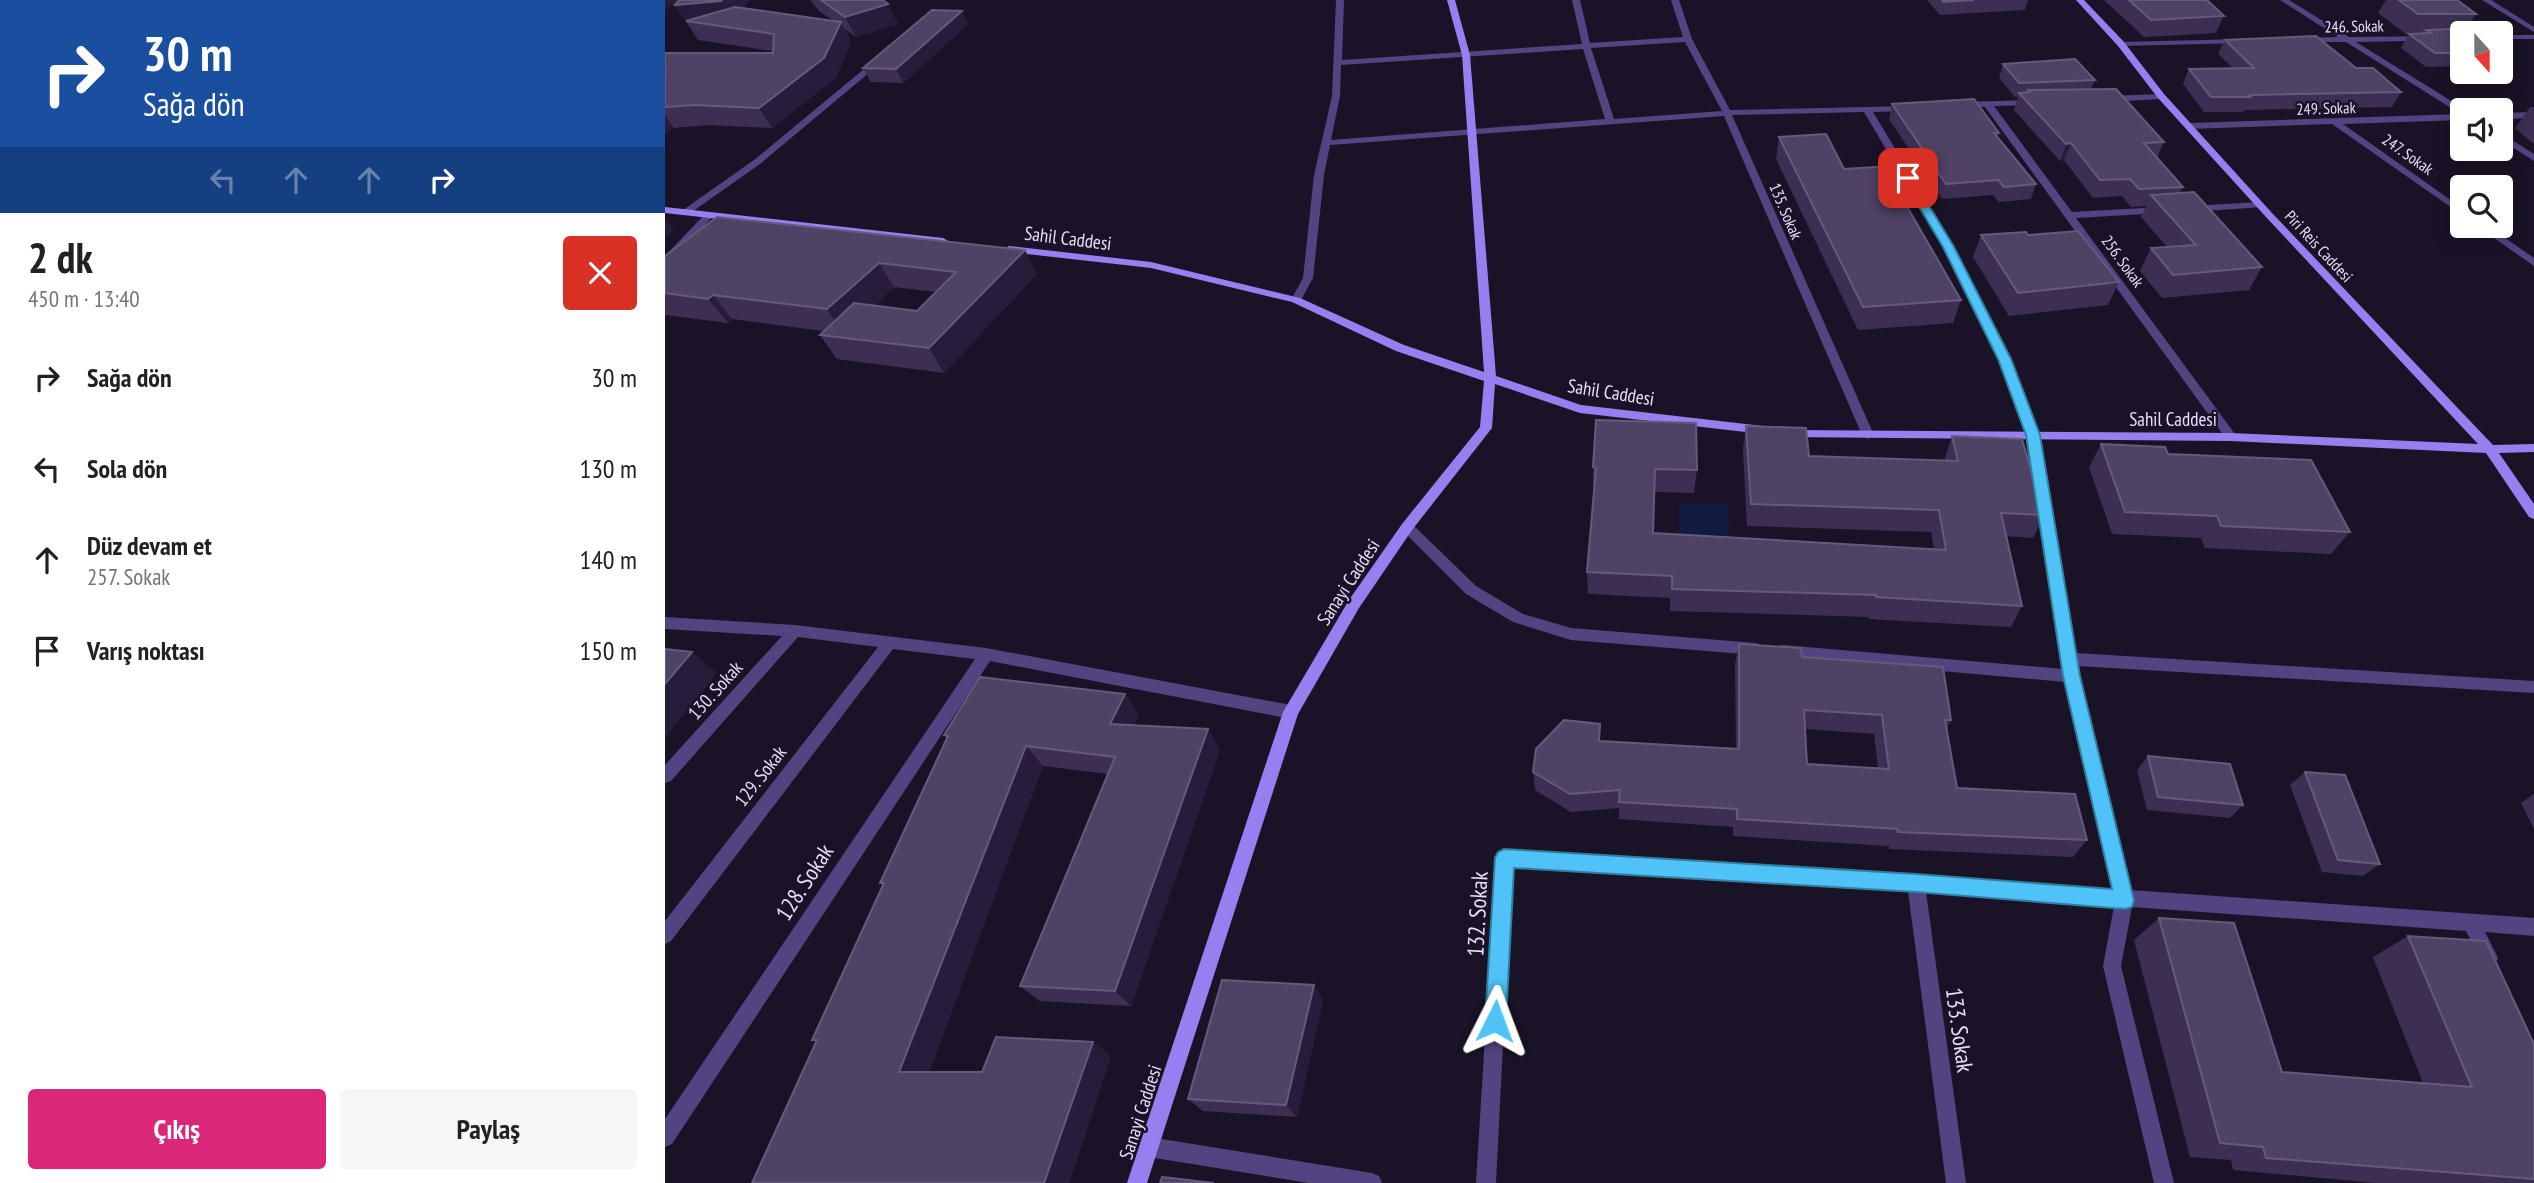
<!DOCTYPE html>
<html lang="tr">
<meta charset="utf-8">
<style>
:root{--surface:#fff;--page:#f6f6f6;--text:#202124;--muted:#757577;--accent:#db2777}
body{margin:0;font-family:"PT Sans Narrow",sans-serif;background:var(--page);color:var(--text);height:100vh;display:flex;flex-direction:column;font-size:26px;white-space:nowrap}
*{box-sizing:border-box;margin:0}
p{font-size:23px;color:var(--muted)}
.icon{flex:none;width:38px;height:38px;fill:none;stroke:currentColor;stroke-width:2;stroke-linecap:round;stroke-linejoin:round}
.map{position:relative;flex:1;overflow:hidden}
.sheet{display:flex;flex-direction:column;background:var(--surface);width:665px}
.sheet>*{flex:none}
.guide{background:#1a4fa0;color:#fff;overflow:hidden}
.needle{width:46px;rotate:159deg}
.controls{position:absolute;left:1785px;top:21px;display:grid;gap:14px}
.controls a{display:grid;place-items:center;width:63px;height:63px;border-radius:7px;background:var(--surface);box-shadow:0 4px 18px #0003;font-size:35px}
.pin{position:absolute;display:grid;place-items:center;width:60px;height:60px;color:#fff;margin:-30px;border-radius:14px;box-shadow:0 4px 10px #0006}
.me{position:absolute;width:77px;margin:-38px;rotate:3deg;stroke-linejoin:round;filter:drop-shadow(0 0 5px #0008)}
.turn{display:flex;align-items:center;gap:24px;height:147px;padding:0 28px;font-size:32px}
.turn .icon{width:91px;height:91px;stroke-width:2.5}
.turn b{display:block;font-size:49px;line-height:60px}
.lanes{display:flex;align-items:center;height:66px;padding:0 28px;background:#0003;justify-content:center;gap:35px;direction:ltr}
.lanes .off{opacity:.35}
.round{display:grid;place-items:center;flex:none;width:74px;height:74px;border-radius:7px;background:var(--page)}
.summary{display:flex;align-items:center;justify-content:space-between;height:119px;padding:0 28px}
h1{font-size:42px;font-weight:700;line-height:52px}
.cta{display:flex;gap:14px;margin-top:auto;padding:14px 28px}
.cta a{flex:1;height:80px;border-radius:7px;background:var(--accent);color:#fff;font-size:28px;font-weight:700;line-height:80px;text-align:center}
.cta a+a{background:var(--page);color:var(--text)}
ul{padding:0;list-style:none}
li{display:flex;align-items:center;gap:21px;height:91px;padding:0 28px}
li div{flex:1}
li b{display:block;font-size:26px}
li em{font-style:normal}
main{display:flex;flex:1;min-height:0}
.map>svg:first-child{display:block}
.water{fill:#121b42}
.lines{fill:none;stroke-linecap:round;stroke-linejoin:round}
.street{fill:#514480;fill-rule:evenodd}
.secondary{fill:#9680ef;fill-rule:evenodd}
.wall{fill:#3c2f53;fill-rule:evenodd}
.shaded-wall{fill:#271c3a}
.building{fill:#4e4265;stroke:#665a7c;stroke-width:2;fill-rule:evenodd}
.route{fill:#4fc3f7;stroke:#337fa1;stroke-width:2}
.labels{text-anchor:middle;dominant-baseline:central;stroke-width:5;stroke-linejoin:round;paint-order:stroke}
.far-street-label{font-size:16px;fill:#e6ddfb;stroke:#1a1327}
.street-label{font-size:19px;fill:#e6ddfb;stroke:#1a1327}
.near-street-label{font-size:23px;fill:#e6ddfb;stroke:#1a1327}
</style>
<main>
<section class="sheet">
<div class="guide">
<div class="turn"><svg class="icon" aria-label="right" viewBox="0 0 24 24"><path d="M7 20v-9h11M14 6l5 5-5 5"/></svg><div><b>30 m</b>Sağa dön</div></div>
<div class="lanes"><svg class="icon off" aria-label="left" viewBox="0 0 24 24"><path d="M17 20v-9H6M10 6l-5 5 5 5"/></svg><svg class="icon off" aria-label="ahead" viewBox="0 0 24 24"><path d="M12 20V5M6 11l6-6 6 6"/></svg><svg class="icon off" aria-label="ahead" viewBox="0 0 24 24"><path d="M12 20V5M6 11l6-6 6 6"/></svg><svg class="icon" aria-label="right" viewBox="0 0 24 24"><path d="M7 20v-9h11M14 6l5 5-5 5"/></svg></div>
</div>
<div class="summary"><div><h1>2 dk</h1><p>450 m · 13:40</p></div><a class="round" style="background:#d93025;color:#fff"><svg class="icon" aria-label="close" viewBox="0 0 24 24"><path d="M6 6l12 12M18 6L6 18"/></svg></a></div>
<ul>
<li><svg class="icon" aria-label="right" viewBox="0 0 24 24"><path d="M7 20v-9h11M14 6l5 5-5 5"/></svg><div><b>Sağa dön</b></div><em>30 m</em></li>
<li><svg class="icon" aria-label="left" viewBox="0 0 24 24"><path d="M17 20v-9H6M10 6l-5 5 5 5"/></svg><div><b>Sola dön</b></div><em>130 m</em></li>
<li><svg class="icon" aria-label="ahead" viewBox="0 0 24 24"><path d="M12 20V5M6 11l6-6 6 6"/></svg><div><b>Düz devam et</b><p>257. Sokak</p></div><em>140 m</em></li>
<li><svg class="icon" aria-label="arrive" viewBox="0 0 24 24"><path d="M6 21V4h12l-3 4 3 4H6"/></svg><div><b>Varış noktası</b></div><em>150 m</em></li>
</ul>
<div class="cta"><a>Çıkış</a><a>Paylaş</a></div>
</section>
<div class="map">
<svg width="1869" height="1183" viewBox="0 0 1869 1183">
<rect width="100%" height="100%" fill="#1a1327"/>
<polygon class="water" points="1014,503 1063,505 1064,541 1014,539"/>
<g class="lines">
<g class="street">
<path d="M671 0H679L677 60 917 44 907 0H915L925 43 1018 37 1006 0H1014L1027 39 1065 110 1246 106V110L1243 111 1208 112 1289 247 1345 359 1374 435 1411 653 1869 681V693L1413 666 1465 890 1869 918V936L1820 932 1833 958 1830 964 1824 967 1818 964 1801 931 1467 907 1456 966 1509 1183H1489L1438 966 1449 906 1261 892 1301 1183H1281L1243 891 847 866 831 1183H811L831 858 833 852 839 850 1448 889 1401 682 1118 657 1113 655 1111 651 1113 647 1118 645 1398 669 1362 435 1333 359 1279 247 1199 112 1067 115 1209 435 1203 439 1197 435 1059 116 665 145 659 175 648 278 635 302H627L626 300 638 278 649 175 667 96ZM1020 42 1057 111 949 119 926 48ZM918 49 940 119 666 140 675 96 676 65Z"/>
<polygon points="1615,0 1624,0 1684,37 1797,36 1797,40 1691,42 1801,110 1797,110 1797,114 1794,113 1681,42 1633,42 1633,38 1636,38 1673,37"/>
<polygon points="1817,0 1826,0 1869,27 1869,32"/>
<rect x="1836" y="35" width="33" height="4"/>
<polygon points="1580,39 1580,43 1577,43 1456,46 1452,44 1456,42"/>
<polygon points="210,60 217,62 95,164 24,214 18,214 18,210 89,160"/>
<polygon points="1499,94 1499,98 1496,99 1442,102 1438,99 1442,96"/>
<polygon points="1372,100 1372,104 1369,105 1329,106 1407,212 1498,207 1503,210 1498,213 1411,218 1570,434 1572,437 1570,440 1562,440 1320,107 1295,108 1291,105 1295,102"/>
<polygon points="1869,112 1869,118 1836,119 1836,113"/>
<polygon points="1797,114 1797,120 1678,124 1797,208 1797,215 1667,124 1525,129 1521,126 1525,123"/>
<polygon points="1836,133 1869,154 1869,161 1836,140"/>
<polygon points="1595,202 1598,203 1598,207 1525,212 1520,209 1525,206"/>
<polygon points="40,214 48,216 4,264 0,265 0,256"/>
<polygon points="1812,226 1823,226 1869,258 1869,266"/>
<polygon points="742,522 747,524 811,586 858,614 906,628 1091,643 1096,645 1098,649 1096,653 1091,655 906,640 848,622 801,594 737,530 735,527"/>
<polygon points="0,617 130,625 321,648 626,705 631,707 634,712 631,717 626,719 325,661 7,1144 0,1147 0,1119 310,659 228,649 6,941 0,944 0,921 213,647 133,637 6,781 0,783 0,765 117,636 0,629"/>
<polygon points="484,1137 707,1173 714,1176 717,1183 644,1183 484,1157 477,1154 474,1147 477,1140"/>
</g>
<g class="secondary">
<polygon points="782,0 790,0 805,55 831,376 916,405 1098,426 1104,430 1098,434 915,413 830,384 827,428 747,530 694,608 633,714 482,1183 462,1183 618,712 684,600 737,524 815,427 819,381 731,351 627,302 486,268 344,252 339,249 344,246 486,262 635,298 739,345 819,372 797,55"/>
<polygon points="1411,0 1419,0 1459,42 1499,94 1607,213 1828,445 1869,444 1869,452 1834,453 1869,504 1869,519 1864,517 1821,453 1566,441 1121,437 1119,434 1121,431 1125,430 1566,433 1813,444 1601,217 1493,98 1453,46"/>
<polygon points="0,207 278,238 283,241 278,244 0,213"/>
</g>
</g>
<g class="wall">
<polygon points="0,0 84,0 78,8 169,21 154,11 145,0 218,0 233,24 191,37 180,29 186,42 171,78 107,128 43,125 9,128 0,134 0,53 108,53 108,51 33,40 10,5 14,0 0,10"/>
<polygon points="1262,0 1363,0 1360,10 1275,15"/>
<polygon points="1439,0 1542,0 1559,16 1551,33 1479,37"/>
<polygon points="1721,0 1792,0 1811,14 1802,28 1797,33 1797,66 1761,67 1736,48 1744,34 1741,34 1713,13"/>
<polygon points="297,11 303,24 238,83 206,82 198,68"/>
<polygon points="1560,40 1691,68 1736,92 1727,107 1580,110 1579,112 1539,112 1518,84 1524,69 1568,68 1553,54"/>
<polygon points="1338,64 1430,80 1426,89 1499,142 1492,158 1518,187 1515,193 1597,267 1584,290 1497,298 1475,271 1486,248 1502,247 1476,217 1481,206 1466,207 1457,196 1428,198 1399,160 1395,161 1349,110 1353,97 1350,97 1334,78"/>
<polygon points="1227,104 1334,133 1332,137 1371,184 1366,199 1334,202 1328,195 1277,199 1224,119"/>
<polygon points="1865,107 1869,107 1869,144 1850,128"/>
<polygon points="1114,137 1179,169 1241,190 1239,201 1296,300 1288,323 1193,330 1111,159"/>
<path d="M52 217 372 274 279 373 172 359 155 335 158 331 67 319 63 323 0 315V256ZM229 287 271 292 252 311 209 306Z"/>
<polygon points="1316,235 1363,235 1454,282 1443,305 1344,316 1308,257"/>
<polygon points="1081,426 1144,456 1279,461 1287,436 1379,515 1368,538 1341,536 1357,606 1346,627 1204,619 1204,617 1005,611 1005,598 923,594 922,572 929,490 928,490 928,467 1032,470 1029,493 989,492 988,533 1269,549 1266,532 1082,526 1078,449"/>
<polygon points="1436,444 1685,532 1666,554 1540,548 1536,538 1447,534 1424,467"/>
<path d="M1074 644 1137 657 1286 720 1282 728 1292 788 1422 840 1408 857 1224 849V846L1068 836V827L954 819V808L906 812 870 790 868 772 935 741 1071 749 1070 664ZM1140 729 1209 734 1213 768 1142 764Z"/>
<polygon points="460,694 474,715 469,725 543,729 555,750 466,1006 375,1001 355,986 443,774 378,766 264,1072 317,1072 428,1042 446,1056 404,1183 87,1183 151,1042 147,1040 218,886 215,883 282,739 279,735"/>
<polygon points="1483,756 1578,805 1565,818 1482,810 1472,770"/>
<polygon points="1640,772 1715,864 1698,876 1657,872 1625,785"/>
<polygon points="1869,794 1869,829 1856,803"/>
<polygon points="1494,918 1617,1072 1758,1083 1708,957 1743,936 1869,1044 1869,1183 1712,1183 1568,1170 1566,1160 1525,1157 1469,940"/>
<polygon points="658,1000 632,1117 538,1111 523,1099"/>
</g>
<g class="shaded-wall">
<polygon points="0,0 14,0 0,10"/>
<polygon points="57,0 84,0 68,21 21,21 23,25 10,5"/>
<polygon points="223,4 233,24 191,37 180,17"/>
<polygon points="297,11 303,24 238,83 231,69"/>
<polygon points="176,22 186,42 171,78 107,128 94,108"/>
<polygon points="0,115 9,128 0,134"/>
<polygon points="1406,143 1399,160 1395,161 1401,144"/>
<polygon points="0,218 9,230 0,237"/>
<polygon points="360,250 372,274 279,373 264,348"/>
<polygon points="214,263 229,287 178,334 162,309"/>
<polygon points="48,295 67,319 63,323 43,299"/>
<polygon points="27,652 52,673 0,738 0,684"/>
<polygon points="460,694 474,715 459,745 445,724"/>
<polygon points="543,729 555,750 466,1006 450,991"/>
<polygon points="361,746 378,766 259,1085 234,1072"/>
<polygon points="649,985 658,1000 632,1117 621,1105"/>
<polygon points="428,1042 446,1056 404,1183 379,1183"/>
</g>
<g class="building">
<polygon points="14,0 57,0 56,1 10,5"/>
<polygon points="156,0 218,0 223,4 180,17"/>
<polygon points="1277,0 1309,0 1279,2"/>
<polygon points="1464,0 1542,0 1559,16 1486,20"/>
<polygon points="1734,0 1792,0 1811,14 1753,14"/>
<polygon points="70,7 176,22 159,58 94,108 29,105 0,107 0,73 1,72 0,72 0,53 108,53 109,34 21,21"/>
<polygon points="267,10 297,11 231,69 198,68"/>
<polygon points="1808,28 1808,33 1797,33 1797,53 1770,53 1744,34 1766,33 1761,30"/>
<polygon points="1651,36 1691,68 1708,68 1736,92 1585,95 1586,97 1546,97 1524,69 1589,68 1560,40"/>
<polygon points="1410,59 1430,80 1354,83 1338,64"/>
<polygon points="1451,89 1499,142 1479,143 1518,187 1474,189 1465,179 1435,180 1406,143 1401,144 1354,93 1365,92 1363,90"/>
<polygon points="1309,99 1334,133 1329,133 1371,184 1339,187 1333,180 1281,184 1227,104"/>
<polygon points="1161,134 1179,169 1226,166 1241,190 1233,191 1296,300 1198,307 1114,137"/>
<polygon points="1529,192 1597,267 1508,275 1486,248 1531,245 1486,195"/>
<polygon points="52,217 360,250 264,348 155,335 189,303 252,311 291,272 214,263 162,309 48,295 43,299 0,293 0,256"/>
<polygon points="1413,231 1454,282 1353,293 1316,235 1361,232 1363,235"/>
<polygon points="931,420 1031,423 1032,470 990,469 988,533 1281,550 1274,510 1086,504 1081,426 1141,428 1144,456 1293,461 1287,436 1357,439 1379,515 1336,513 1357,606 1211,597 1211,595 1007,589 1007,576 922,572 931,468 928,467"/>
<polygon points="1436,444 1500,447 1503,454 1646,460 1685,532 1556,526 1552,516 1460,512"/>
<path d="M1074 644 1136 648 1137 657 1278 667 1286 720H1280L1292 788 1410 794 1422 840 1233 832 1232 829 1072 819V809L954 802 955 790 905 794 868 772 871 749 899 720 935 724 934 741 1074 749ZM1139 710 1217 715 1224 769 1142 764Z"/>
<polygon points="0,649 27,652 0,684"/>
<polygon points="315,677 460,694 445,724 543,729 450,991 355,986 450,757 361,746 234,1072 317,1072 331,1037 428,1042 379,1183 87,1183 152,1040 147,1040 219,883 215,883 283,736 279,735"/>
<polygon points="1483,756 1565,764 1578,805 1493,797"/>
<polygon points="1640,772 1680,775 1715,864 1673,860"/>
<polygon points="1494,918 1569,923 1617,1072 1807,1087 1743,936 1821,941 1869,1044 1869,1179 1601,1158 1598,1147 1555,1143"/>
<polygon points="557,980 649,985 621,1105 523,1099"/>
<polygon points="497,1177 549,1183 495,1183"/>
</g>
<polygon class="route" points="1239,176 1246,176 1289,247 1346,359 1375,435 1415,676 1469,900 1467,907 1460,909 1251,892 849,868 841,1021 838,1028 830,1031 823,1028 820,1021 830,858 833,852 839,849 1251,874 1447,889 1398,676 1361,435 1333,359 1278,247 1237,178"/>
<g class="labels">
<g class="far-street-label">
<text transform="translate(1689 26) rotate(-1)">246. Sokak</text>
<text transform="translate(1661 108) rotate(-2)">249. Sokak</text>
<text transform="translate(1743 154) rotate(35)">247. Sokak</text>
<text transform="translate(1121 211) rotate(67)">135. Sokak</text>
<text transform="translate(1654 246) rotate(47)">Piri Reis Caddesi</text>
<text transform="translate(1458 261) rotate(54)">256. Sokak</text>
</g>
<g class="street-label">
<text transform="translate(403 238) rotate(7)">Sahil Caddesi</text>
<text transform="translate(946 392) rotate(9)">Sahil Caddesi</text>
<text x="1508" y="419">Sahil Caddesi</text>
<text transform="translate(683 582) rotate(-57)">Sanayi Caddesi</text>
<text transform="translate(50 690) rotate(-48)">130. Sokak</text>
<text transform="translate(95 776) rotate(-52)">129. Sokak</text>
<text transform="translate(475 1112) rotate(-72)">Sanayi Caddesi</text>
</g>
<g class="near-street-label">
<text transform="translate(139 882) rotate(-57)">128. Sokak</text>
<text transform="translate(812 914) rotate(-87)">132. Sokak</text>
<text transform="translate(1295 1030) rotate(82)">133. Sokak</text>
</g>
</g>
</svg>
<div class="controls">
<a><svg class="needle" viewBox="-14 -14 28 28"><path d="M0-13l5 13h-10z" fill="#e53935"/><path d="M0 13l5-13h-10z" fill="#757577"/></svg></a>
<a><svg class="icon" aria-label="sound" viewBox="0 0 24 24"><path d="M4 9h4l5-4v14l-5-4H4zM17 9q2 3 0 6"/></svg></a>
<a><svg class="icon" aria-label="search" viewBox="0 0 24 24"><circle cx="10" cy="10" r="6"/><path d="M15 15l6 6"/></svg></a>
</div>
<div class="pin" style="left:1243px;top:178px;background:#d93025"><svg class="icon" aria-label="arrive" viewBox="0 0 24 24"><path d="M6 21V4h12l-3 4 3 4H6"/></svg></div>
<svg class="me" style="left:830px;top:1021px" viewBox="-20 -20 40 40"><path d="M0-17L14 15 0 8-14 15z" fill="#4fc3f7" stroke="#fff" stroke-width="4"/></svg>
</div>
</main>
